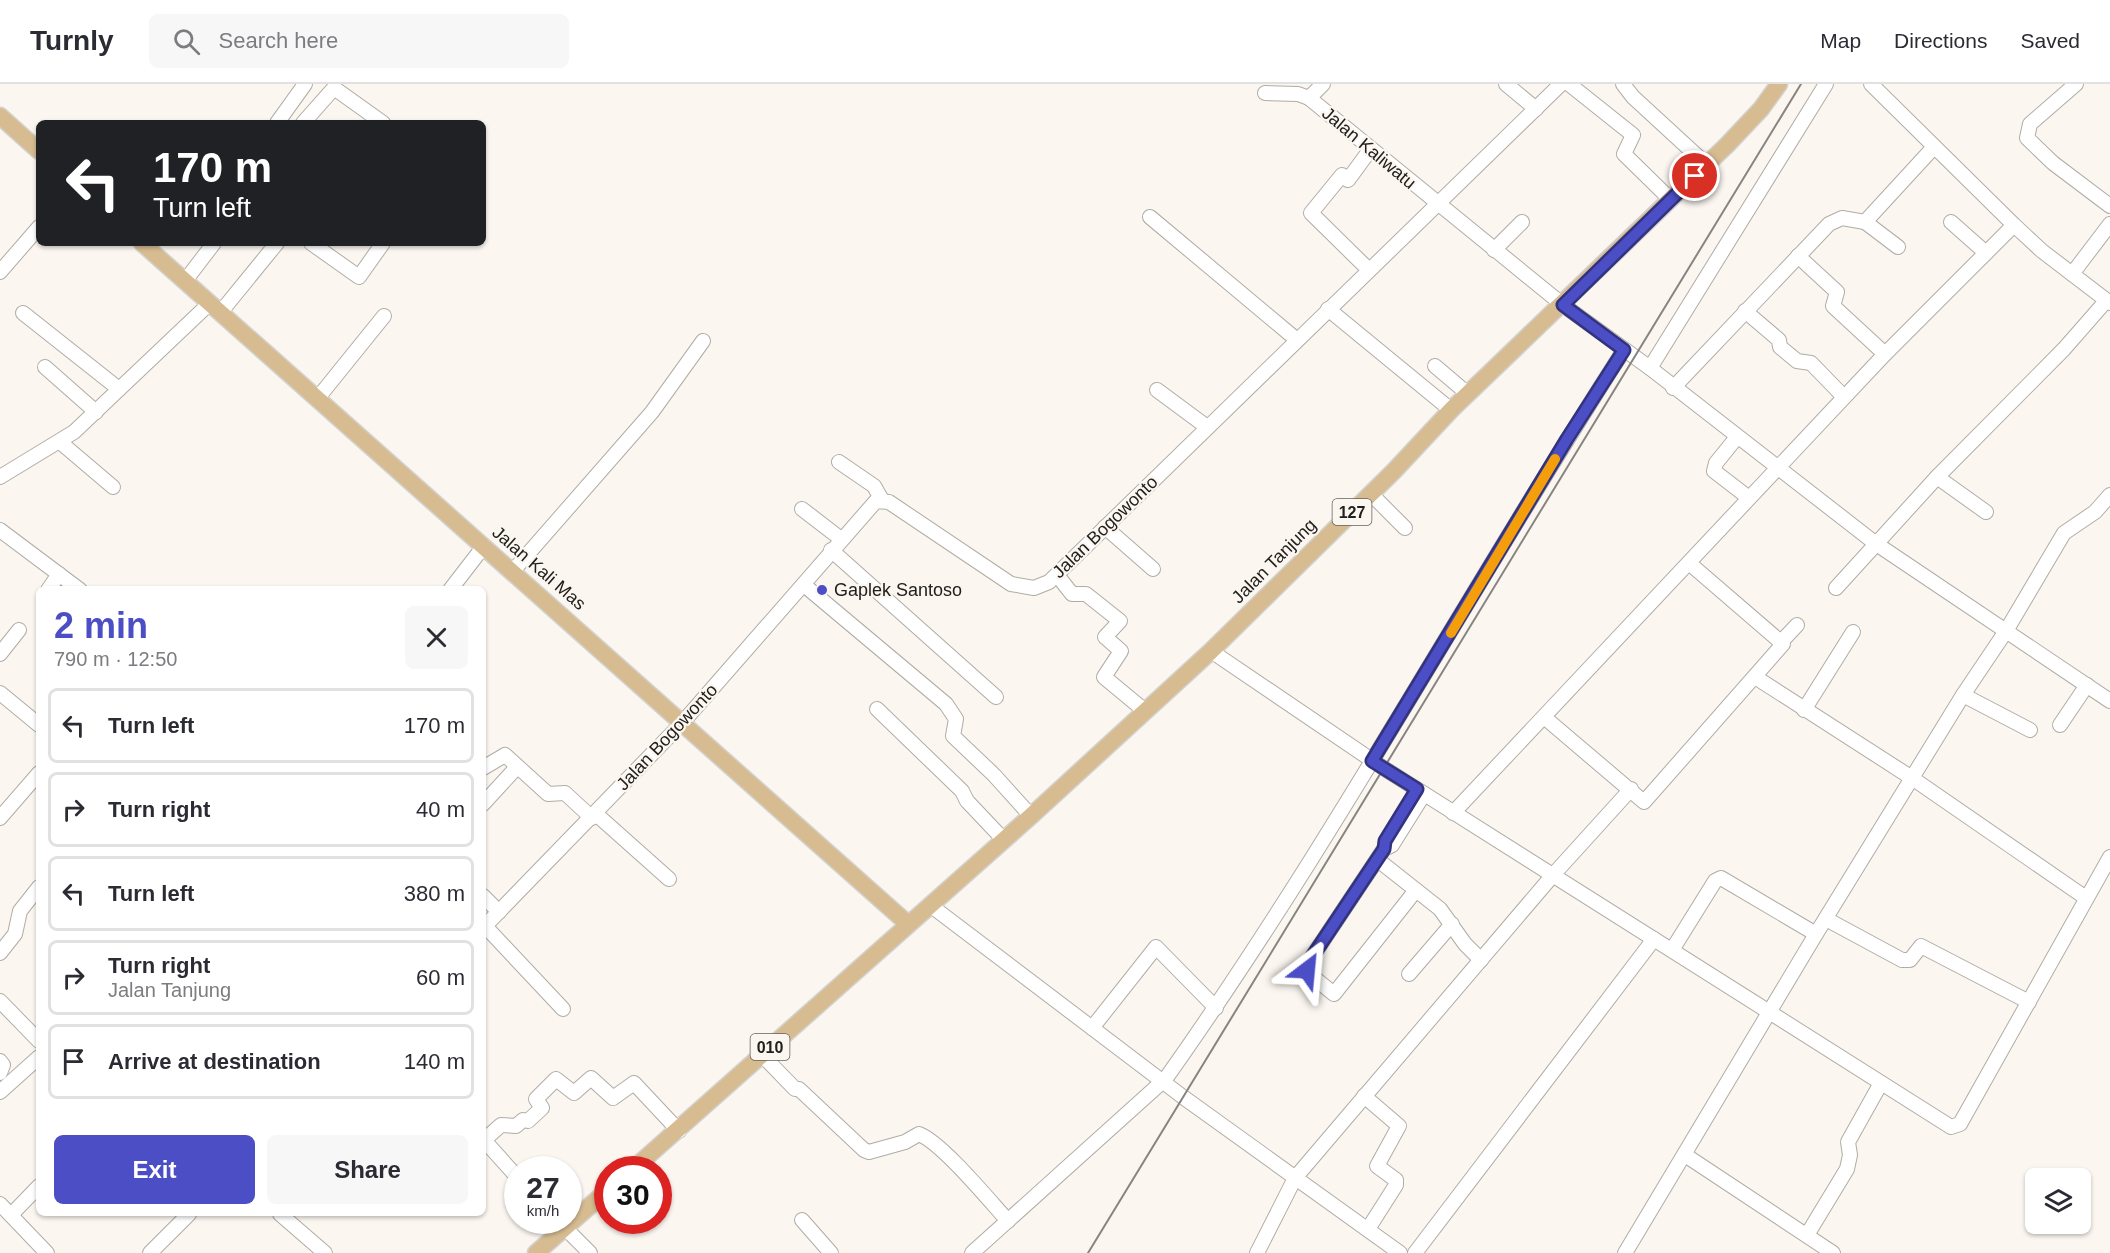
<!DOCTYPE html>
<meta charset="utf-8">
<style>
:root{--surface:#fff;--page:#f7f7f7;--text:#2b2b33;--muted:#7c7c81;--line:#e1e1e2;--accent:#4b4ec4}
body{margin:0;font-family:Helvetica,sans-serif;background:var(--page);color:var(--text);height:100vh;display:flex;flex-direction:column;font-size:22px;white-space:nowrap}
*{box-sizing:border-box;margin:0}
p{font-size:20px;color:var(--muted)}
.icon{flex:none;width:33px;height:33px;fill:none;stroke:currentColor;stroke-width:2;stroke-linecap:round;stroke-linejoin:round}
.map{position:relative;flex:1;overflow:hidden}
.side{position:absolute;left:36px;top:502px;width:450px;height:630px;display:flex;flex-direction:column;background:var(--surface);border-radius:9px;box-shadow:0 2px 4px #0004}
.side>*{flex:none}
.hud{position:absolute;left:36px;top:36px;width:450px;height:126px;border-radius:9px;box-shadow:0 2px 4px #0004;background:#202124;color:#fff;overflow:hidden}
.controls{position:absolute;left:2025px;top:1084px;display:grid;gap:12px}
.controls a{display:grid;place-items:center;width:66px;height:66px;border-radius:9px;background:var(--surface);box-shadow:0 2px 4px #0004;font-size:30px}
.speed{position:absolute;left:504px;top:1072px;display:flex;gap:12px;font-size:30px;font-weight:700;text-align:center}
.speed>*{display:grid;place-content:center;width:78px;height:78px;border-radius:50%;background:var(--surface);box-shadow:0 2px 4px #0004;line-height:1}
.speed small{font-size:15px;font-weight:400}
.speed .limit{border:9px solid #d22;background:#fff;color:#111}
.pin{position:absolute;display:grid;place-items:center;width:51px;height:51px;color:#fff;margin:-26px;border:3px solid #fff;border-radius:50%;box-shadow:0 2px 6px #0007}
.me{position:absolute;width:66px;margin:-33px;rotate:29deg;stroke-linejoin:round;filter:drop-shadow(0 0 4px #0008)}
.turn{display:flex;align-items:center;gap:21px;height:126px;padding:0 18px;font-size:27px}
.turn .icon{width:78px;height:78px;stroke-width:2.5}
.turn b{display:block;font-size:42px;line-height:51px}
.round{display:grid;place-items:center;flex:none;width:63px;height:63px;border-radius:9px;background:var(--page)}
.overview{display:flex;align-items:center;justify-content:space-between;height:102px;padding:0 18px}
h1{font-size:36px;font-weight:600;line-height:45px;color:var(--accent)}
.button{display:flex;gap:12px;margin-top:auto;padding:12px 18px}
.button a{flex:1;height:69px;border-radius:9px;background:var(--accent);color:#fff;font-size:24px;font-weight:600;line-height:69px;text-align:center}
.button a+a{background:var(--page);color:var(--text)}
ul{padding:0;list-style:none}
li{display:flex;align-items:center;gap:18px;height:75px;margin:0 12px 9px;padding:0 6px;border:3px solid var(--line);border-radius:9px}
li div{flex:1}
li b{display:block;font-size:22px}
li em{font-style:normal}
header{display:flex;align-items:center;gap:36px;box-sizing:border-box;height:84px;padding:0 30px;background:var(--surface);border-bottom:2px solid var(--line)}
header strong{font-size:28px}
nav{display:flex;gap:33px;margin-inline-start:auto;font-size:21px}
.search{width:420px;height:54px;background:var(--page);display:flex;align-items:center;gap:15px;box-sizing:border-box;padding:0 21px;border-radius:9px;color:var(--muted);font-size:22px}
.map>svg:first-child{display:block}
.lines{fill:none;stroke-linecap:round;stroke-linejoin:round}
.minor-casing{stroke:#b0aca6;stroke-width:16}
.major-casing{stroke:#d3d2d2;stroke-width:19}
.minor{stroke:#fff;stroke-width:14}
.major{stroke:#d7bc92;stroke-width:16}
.rail{stroke:#888581;stroke-width:2}
.route-casing{stroke:#31337f;stroke-width:15}
.route{stroke:#4b4ec4;stroke-width:10}
.slow{stroke:#f59e0b;stroke-width:10}
.poi-dot{fill:#4b4ec4;stroke:#fbf6f0;stroke-width:2}
.labels{text-anchor:middle;dominant-baseline:central;stroke-width:4.5;stroke-linejoin:round;paint-order:stroke}
.shield{fill:#fbf6f0;stroke:#63605d;stroke-width:1.5}
.shield-label{font-size:16px;font-weight:bold;fill:#22201e}
.street-label{font-size:18px;fill:#22201e;stroke:#fbf6f0}
.poi-label{font-size:18px;fill:#22201e;stroke:#fbf6f0;text-anchor:start}
</style>
<header>
<strong>Turnly</strong>
<div class="search"><svg class="icon" aria-label="search" viewBox="0 0 24 24"><circle cx="10" cy="10" r="6"/><path d="M15 15l6 6"/></svg>Search here</div>
<nav><a>Map</a><a>Directions</a><a>Saved</a></nav>
</header>
<div class="map">
<svg width="2110" height="1169" viewBox="0 0 2110 1169">
<rect width="100%" height="100%" fill="#fbf6f0"/>
<g class="lines">
<defs>
<g id="minor">
<polyline points="1506,0 1536,25"/>
<polyline points="1569,0 1633,51 1624,70 1671,116"/>
<polyline points="1623,0 1633,13 1707,81"/>
<polyline points="2076,0 2030,40 2027,54 2053,79 2110,122"/>
<polyline points="1265,9 1298,10 1309,14 1563,221 1650,284 1875,459 2110,617"/>
<polyline points="1309,14 1323,0"/>
<polyline points="277,39 305,0"/>
<polyline points="303,39 334,4 383,39"/>
<polyline points="1150,133 1297,256"/>
<polyline points="1865,138 1898,163"/>
<polyline points="1951,138 1986,169"/>
<polyline points="2014,141 2042,167 2110,219"/>
<polyline points="311,159 359,193 383,159"/>
<polyline points="1494,166 1522,138"/>
<polyline points="1798,172 1837,208 1833,222 1885,270"/>
<polyline points="1369,186 1311,129 1342,91 1348,96 1370,66"/>
<polyline points="0,188 39,143"/>
<polyline points="2072,190 2110,140"/>
<polyline points="185,197 214,159"/>
<polyline points="1328,225 1451,326"/>
<polyline points="1745,227 1779,256 1780,263 1797,277 1811,279 1844,313"/>
<polyline points="23,229 119,305"/>
<polyline points="220,229 277,159"/>
<polyline points="1435,282 1468,310"/>
<polyline points="45,283 96,328"/>
<polyline points="1650,284 1826,0"/>
<polyline points="1673,304 1829,140 1842,134 1865,138 1934,63"/>
<polyline points="1157,306 1207,343"/>
<polyline points="317,315 384,232"/>
<polyline points="1737,353 1716,379 1714,387 1749,414"/>
<polyline points="60,358 113,403"/>
<polyline points="839,378 874,402 882,416"/>
<polyline points="0,393 74,348 210,219"/>
<polyline points="1937,393 1986,428"/>
<polyline points="1371,410 1405,444"/>
<polyline points="802,425 841,455"/>
<polyline points="1105,443 1153,485"/>
<polyline points="0,446 80,506"/>
<polyline points="831,466 996,613"/>
<polyline points="513,487 652,328 703,257"/>
<polyline points="1057,491 1072,510 1086,510 1120,537 1105,553 1121,567 1104,593 1145,627"/>
<polyline points="804,501 946,620 956,635 953,652 994,691 1031,732"/>
<polyline points="1836,504 1937,393 2064,265 2106,217"/>
<polyline points="48,506 59,490"/>
<polyline points="450,506 484,462"/>
<polyline points="1782,557 1797,541"/>
<polyline points="1211,567 1385,685 1951,1043 1960,1040 2110,773"/>
<polyline points="0,570 19,546"/>
<polyline points="1755,593 1912,694 2086,814"/>
<polyline points="0,609 39,641"/>
<polyline points="1963,611 2030,646"/>
<polyline points="877,625 962,707 967,717 1003,755"/>
<polyline points="1804,626 1853,548"/>
<polyline points="1544,633 1644,718 1783,560 1689,479"/>
<polyline points="2060,641 2087,601"/>
<polyline points="483,684 505,671 548,710 565,709 592,734"/>
<polyline points="483,720 517,683"/>
<polyline points="1453,729 1885,270 2014,141 1871,0"/>
<polyline points="596,730 669,795"/>
<polyline points="0,734 39,689"/>
<polyline points="1378,776 1440,825 1465,860 1481,876"/>
<polyline points="1416,806 1334,910 1308,889 1308,879 1384,765 1392,761 1424,710"/>
<polyline points="483,812 499,828"/>
<polyline points="930,821 1183,1013 1400,1169"/>
<polyline points="1826,835 1902,876 1910,876 1921,862 2029,918"/>
<polyline points="485,842 563,925"/>
<polyline points="483,844 683,638 876,417 889,418 1011,500 1034,504 1049,498 1561,0"/>
<polyline points="1672,866 1715,797 1721,794 1816,850"/>
<polyline points="0,869 15,850 20,827 39,803"/>
<polyline points="1409,890 1452,840"/>
<polyline points="0,917 39,957"/>
<polyline points="1092,944 1156,863 1216,924"/>
<path d="M762 971 795 1005H799L864 1066 869 1068 905 1058 919 1050C942 1059 989 1116 1008 1137"/>
<polyline points="0,977 3,981 0,989"/>
<path d="M1164 997C1331 762 1468 508 1624 266"/>
<polyline points="0,1008 39,973"/>
<polyline points="1364,1012 1399,1042 1377,1082 1396,1096 1396,1101 1368,1145"/>
<polyline points="483,1055 518,1094"/>
<polyline points="484,1056 501,1041 516,1042 523,1036 528,1037 542,1024 536,1015 556,995 574,1009 591,994 613,1014 634,999 679,1047"/>
<polyline points="1685,1071 1833,1169"/>
<polyline points="0,1120 47,1169"/>
<polyline points="280,1130 325,1169"/>
<polyline points="11,1131 39,1102"/>
<polyline points="802,1136 831,1169"/>
<polyline points="558,1137 590,1169"/>
<polyline points="1807,1151 1847,1085 1850,1071 1848,1058 1881,999"/>
<polyline points="150,1169 189,1130"/>
<polyline points="972,1169 1162,998"/>
<polyline points="1257,1169 1295,1094 1553,791 1631,705"/>
<polyline points="1415,1169 1654,855"/>
<polyline points="1625,1169 1816,850 1963,611 2006,547 2064,449 2095,428 2110,411"/>
</g>
<g id="major">
<polyline points="0,32 39,67"/>
<polyline points="142,159 908,840"/>
<polyline points="632,1086 1031,732 1211,567 1394,387 1451,326 1727,61 1761,25 1779,0"/>
<polyline points="536,1169 608,1106"/>
</g>
</defs>
<use href="#minor" class="minor-casing"/>
<use href="#major" class="major-casing"/>
<use href="#minor" class="minor"/>
<use href="#major" class="major"/>
<polyline class="rail" points="1088,1169 1801,0"/>
</g>
<g class="lines">
<defs>
<polyline id="route" points="1307,886 1308,879 1384,765 1385,757 1417,705 1372,677 1567,355 1624,266 1563,221 1695,92"/>
</defs>
<use href="#route" class="route-casing"/>
<use href="#route" class="route"/>
<polyline class="slow" points="1451,549 1555,375"/>
</g>
<circle class="poi-dot" cx="822" cy="506" r="6"/>
<g class="labels">
<g class="shield">
<rect x="1332.5" y="415" width="39" height="26" rx="4.5"/>
<rect x="750.5" y="950" width="39" height="26" rx="4.5"/>
</g>
<g class="shield-label">
<text x="1352" y="428">127</text>
<text x="770" y="963">010</text>
</g>
<g class="street-label">
<text transform="translate(1369 64) rotate(40)">Jalan Kaliwatu</text>
<text transform="translate(1105 443) rotate(-44)">Jalan Bogowonto</text>
<text transform="translate(1274 477) rotate(-45)">Jalan Tanjung</text>
<text transform="translate(539 484) rotate(41)">Jalan Kali Mas</text>
<text transform="translate(667 653) rotate(-47)">Jalan Bogowonto</text>
</g>
<g class="poi-label">
<text x="834" y="506">Gaplek Santoso</text>
</g>
</g>
</svg>
<div class="controls">
<a><svg class="icon" aria-label="layers" viewBox="0 0 24 24"><path d="M12 4l9 5-9 5-9-5zM3 14l9 5 9-5"/></svg></a>
</div>
<div class="speed"><div>27<small>km/h</small></div><div class="limit">30</div></div>
<div class="pin" style="left:1695px;top:92px;background:#d93025"><svg class="icon" aria-label="arrive" viewBox="0 0 24 24"><path d="M6 21V4h12l-3 4 3 4H6"/></svg></div>
<svg class="me" style="left:1307px;top:886px" viewBox="-20 -20 40 40"><path d="M0-17L14 15 0 8-14 15z" fill="#4b4ec4" stroke="#fff" stroke-width="4"/></svg>
<div class="hud">
<div class="turn"><svg class="icon" aria-label="left" viewBox="0 0 24 24"><path d="M17 20v-9H6M10 6l-5 5 5 5"/></svg><div><b>170 m</b>Turn left</div></div>
</div>
<section class="side">
<div class="overview"><div><h1>2 min</h1><p>790 m · 12:50</p></div><a class="round"><svg class="icon" aria-label="close" viewBox="0 0 24 24"><path d="M6 6l12 12M18 6L6 18"/></svg></a></div>
<ul>
<li><svg class="icon" aria-label="left" viewBox="0 0 24 24"><path d="M17 20v-9H6M10 6l-5 5 5 5"/></svg><div><b>Turn left</b></div><em>170 m</em></li>
<li><svg class="icon" aria-label="right" viewBox="0 0 24 24"><path d="M7 20v-9h11M14 6l5 5-5 5"/></svg><div><b>Turn right</b></div><em>40 m</em></li>
<li><svg class="icon" aria-label="left" viewBox="0 0 24 24"><path d="M17 20v-9H6M10 6l-5 5 5 5"/></svg><div><b>Turn left</b></div><em>380 m</em></li>
<li><svg class="icon" aria-label="right" viewBox="0 0 24 24"><path d="M7 20v-9h11M14 6l5 5-5 5"/></svg><div><b>Turn right</b><p>Jalan Tanjung</p></div><em>60 m</em></li>
<li><svg class="icon" aria-label="arrive" viewBox="0 0 24 24"><path d="M6 21V4h12l-3 4 3 4H6"/></svg><div><b>Arrive at destination</b></div><em>140 m</em></li>
</ul>
<div class="button"><a>Exit</a><a>Share</a></div>
</section>
</div>
